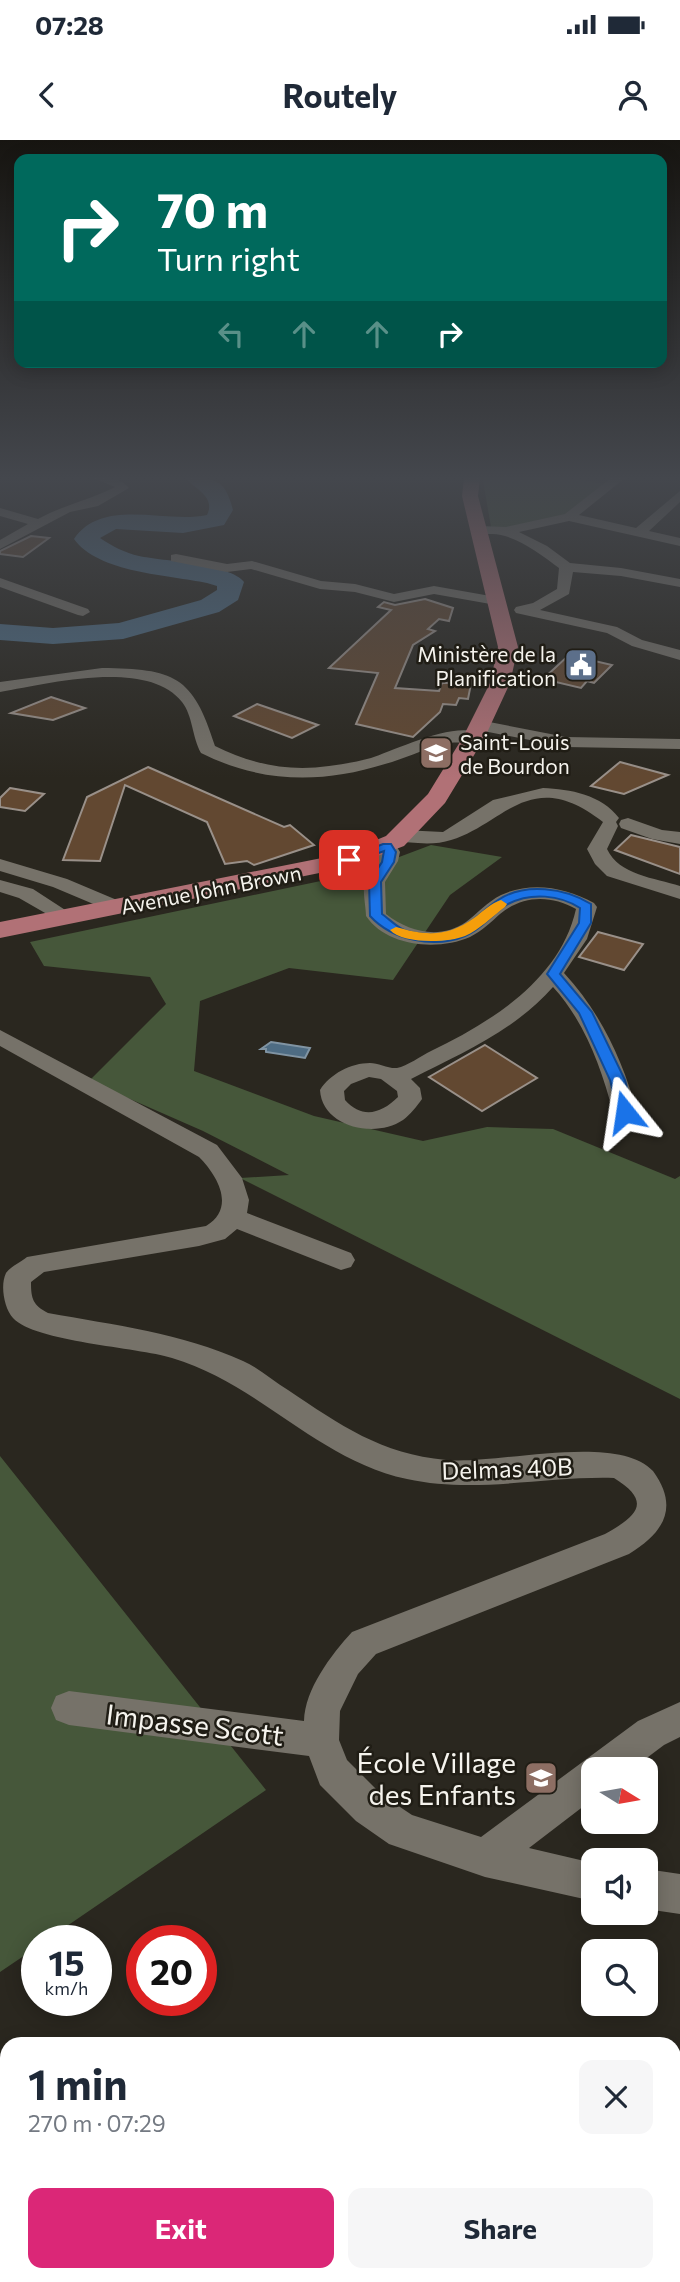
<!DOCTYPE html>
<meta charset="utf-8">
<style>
:root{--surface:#fff;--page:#f6f6f7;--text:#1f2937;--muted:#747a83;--accent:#db2777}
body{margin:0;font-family:Commissioner,sans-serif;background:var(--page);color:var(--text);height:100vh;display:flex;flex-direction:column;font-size:26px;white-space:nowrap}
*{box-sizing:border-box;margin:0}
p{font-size:23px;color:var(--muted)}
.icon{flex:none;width:38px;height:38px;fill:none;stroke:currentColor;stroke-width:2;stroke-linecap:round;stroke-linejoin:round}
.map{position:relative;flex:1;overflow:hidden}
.details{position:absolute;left:0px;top:1897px;width:681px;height:245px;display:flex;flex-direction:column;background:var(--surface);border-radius:21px 21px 0 0;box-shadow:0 4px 18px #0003}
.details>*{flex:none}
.top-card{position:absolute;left:14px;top:14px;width:653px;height:214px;border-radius:14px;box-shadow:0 4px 18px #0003;background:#00695c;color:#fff;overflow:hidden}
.needle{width:46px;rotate:101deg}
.buttons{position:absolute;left:581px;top:1617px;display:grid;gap:14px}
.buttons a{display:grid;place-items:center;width:77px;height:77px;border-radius:14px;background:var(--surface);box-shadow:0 4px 18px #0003;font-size:35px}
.speed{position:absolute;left:21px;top:1785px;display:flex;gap:14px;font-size:35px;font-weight:700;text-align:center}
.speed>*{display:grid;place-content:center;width:91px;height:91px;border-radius:50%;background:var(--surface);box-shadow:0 4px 18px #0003;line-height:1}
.speed small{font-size:18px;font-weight:400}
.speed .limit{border:10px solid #d22;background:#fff;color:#111}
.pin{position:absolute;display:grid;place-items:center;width:60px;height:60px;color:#fff;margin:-30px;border-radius:14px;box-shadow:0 4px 10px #0006}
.me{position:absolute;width:77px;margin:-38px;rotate:345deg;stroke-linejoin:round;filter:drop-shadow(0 0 5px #0008)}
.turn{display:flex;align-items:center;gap:24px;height:147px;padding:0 28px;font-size:32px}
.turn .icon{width:91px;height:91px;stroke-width:2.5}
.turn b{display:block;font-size:49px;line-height:60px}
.lanes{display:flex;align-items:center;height:66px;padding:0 28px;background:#0003;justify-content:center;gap:35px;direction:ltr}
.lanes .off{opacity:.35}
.round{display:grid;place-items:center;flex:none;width:74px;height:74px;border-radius:14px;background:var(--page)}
.overview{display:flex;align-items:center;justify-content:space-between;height:119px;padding:0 28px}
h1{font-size:42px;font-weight:700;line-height:52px}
.action{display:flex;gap:14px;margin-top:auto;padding:14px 28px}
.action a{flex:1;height:80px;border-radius:14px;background:var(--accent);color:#fff;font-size:28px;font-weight:700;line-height:80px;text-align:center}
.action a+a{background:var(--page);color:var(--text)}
.status{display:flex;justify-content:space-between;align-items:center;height:49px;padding:0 35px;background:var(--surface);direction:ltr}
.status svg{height:19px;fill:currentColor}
header{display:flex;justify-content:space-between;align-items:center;height:91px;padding:0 28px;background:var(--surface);font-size:32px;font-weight:700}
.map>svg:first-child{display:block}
.green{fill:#425238}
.forest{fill:#46573a}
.water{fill:#4e6c83;stroke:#8094a3;stroke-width:2}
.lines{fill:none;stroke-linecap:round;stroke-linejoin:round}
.river{fill:#4e6c83;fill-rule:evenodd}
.building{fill:#624831;stroke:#999089;stroke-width:2}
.minor{fill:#767269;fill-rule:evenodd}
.major{fill:#b17176;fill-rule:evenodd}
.route{fill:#1a73e8;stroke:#114b97;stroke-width:2}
.slow{fill:#f59e0b}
.labels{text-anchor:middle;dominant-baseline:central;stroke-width:5;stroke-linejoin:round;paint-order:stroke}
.far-poi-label{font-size:21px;fill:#f5f3ed;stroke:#201d15;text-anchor:end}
.far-street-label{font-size:21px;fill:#f5f3ed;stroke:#201d15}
.street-label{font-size:24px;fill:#f5f3ed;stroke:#201d15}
.near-street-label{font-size:28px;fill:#f5f3ed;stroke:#201d15}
.near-poi-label{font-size:28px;fill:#f5f3ed;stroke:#201d15;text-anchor:end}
</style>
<div class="status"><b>07:28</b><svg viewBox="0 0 49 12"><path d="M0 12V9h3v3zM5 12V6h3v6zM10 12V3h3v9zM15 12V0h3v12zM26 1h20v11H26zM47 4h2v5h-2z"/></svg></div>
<header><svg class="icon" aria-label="back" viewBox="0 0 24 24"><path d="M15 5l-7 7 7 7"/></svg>Routely<svg class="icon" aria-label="person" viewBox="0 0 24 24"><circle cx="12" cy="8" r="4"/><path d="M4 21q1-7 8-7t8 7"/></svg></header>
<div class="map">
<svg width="680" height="2142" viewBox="0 0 680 2142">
<rect width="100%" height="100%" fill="#2a271f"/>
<polygon class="green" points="485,338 569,338 611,345 569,377 516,390 491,387 483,341"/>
<g class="forest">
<polygon points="431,705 502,717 450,755 393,840 289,828 200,861 194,931 314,976 423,1001 487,987 553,989 675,1039 680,1036 680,1259 240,1038 289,1035 203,991 89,941 166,864 150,837 44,826 30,802 354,734"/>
<polygon points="0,1316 266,1650 45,1801 37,1801 37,1807 0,1832"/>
<polygon points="0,1938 7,1945 7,2116 0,2125"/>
</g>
<polygon class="water" points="271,902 310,908 305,918 266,912 266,909 261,909"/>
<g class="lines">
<path class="river" d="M186 338C216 338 225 339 233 370L224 385 183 393 116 389 100 398C112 406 125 413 139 416 162 421 231 424 244 442L238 460 219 472 123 499 53 504 0 500V484L53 488 119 483 201 460 217 450V446L207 443C170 435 98 433 74 399 103 357 164 384 207 375 216 356 195 350 186 338Z"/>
</g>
<g class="building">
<polygon points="31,396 49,398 23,417 0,414 0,411"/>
<polygon points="425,459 453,468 449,481 439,479 428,489 435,491 413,505 395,548 439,551 442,543 451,543 453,537 472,539 468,559 459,558 456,565 443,564 440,572 413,597 356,584 378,533 329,528 391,470 378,467 384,462 395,465"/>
<polygon points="569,515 612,525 594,543 587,541 581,548 543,539"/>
<polygon points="51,557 85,568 53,580 11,573"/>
<polygon points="257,564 318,585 292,598 234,576"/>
<polygon points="620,622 668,635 624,654 591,646"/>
<polygon points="148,627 284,687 290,685 314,705 254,725 247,721 225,724 207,682 125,645 100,721 63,720 87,657"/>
<polygon points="10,648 44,654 25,671 0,667 0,658"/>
<polygon points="631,695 680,707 680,734 615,710"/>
<polygon points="598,792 643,804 624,830 579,817"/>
<polygon points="485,905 537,938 482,971 429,937"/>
</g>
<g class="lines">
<g class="minor">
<path d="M93 338C107 338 120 337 129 348L98 366 70 372 0 409V400L28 384 0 376V368L38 379C63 365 90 360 115 347Z"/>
<path d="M611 338H625L579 375 636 388 680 351V362L649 391 680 398V406L569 381 519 392 547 406 570 423 621 428 680 439V447L621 436 573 432 569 454 540 470 617 487 642 500 680 510V520L632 506 607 493 516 473 514 470 516 467 533 463 557 449 559 428C543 416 525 402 505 396 494 392 482 397 472 390L479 386 506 387 565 374Z"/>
<polygon points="176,414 227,424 252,421 321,441 355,444 394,454 434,446 496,457 503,461 496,465 434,454 394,462 355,452 320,449 251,429 227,432 171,421 171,415"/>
<polygon points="0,438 88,469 90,472 83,476 78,475 0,447"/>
<path d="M102 528C174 529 193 535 215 606 251 624 288 632 329 626 343 624 357 622 371 618 394 611 464 576 483 597 474 606 454 600 441 604 422 610 404 619 385 624 321 644 261 643 201 613 192 597 193 576 182 562 147 518 48 544 0 552V542Z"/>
<polygon points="479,580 566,597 680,599 680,609 566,607 473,589 471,585 473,581"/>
<path d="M543 648C570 649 602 655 619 678L616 682 618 686 607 709C619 735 655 738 680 746V759L607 736 595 724 587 709 603 682C517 614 495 711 418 703 408 702 398 703 392 696L402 690 443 692 493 660Z"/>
<polygon points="628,678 662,690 680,692 680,704 652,699 621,688 619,684 621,680"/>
<path d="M387 700 394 702 400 712 398 721 385 742 386 774C409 792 440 800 466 782 478 773 487 762 501 755 531 741 565 747 594 763L597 767 587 799 564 833C601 873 623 921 637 972L634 977 625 980 616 977 613 972C601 927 585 882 553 847 514 891 462 913 411 939L420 948 422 959C417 966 410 975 403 980 375 999 322 987 320 950 330 934 351 923 370 923 378 923 389 929 397 928 407 926 421 916 431 911 491 882 560 840 576 769 551 755 523 755 500 774 491 782 482 791 470 797 438 811 387 807 366 776 366 766 362 751 365 742 369 728 385 721 377 706ZM369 937 381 939 397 951 398 957C381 974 362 979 345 960L344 951 351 944Z"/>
<polygon points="0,719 67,739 124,763 127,767 124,771 110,771 53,747 0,731"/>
<polygon points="0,740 33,749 76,777 73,781 59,781 19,758 0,752"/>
<path d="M0 890 217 1005 242 1038 249 1060 247 1073 351 1113 355 1120 351 1127 341 1130 237 1089 225 1099 199 1106 44 1132 31 1142C31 1159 33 1165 48 1173 114 1185 182 1193 243 1221 259 1228 273 1241 288 1250 340 1285 381 1314 446 1320 497 1325 617 1292 653 1331 680 1368 663 1393 629 1414L376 1514 358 1534 340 1571 339 1600 347 1620 382 1655 412 1675 481 1697 638 1581 680 1562V1597L664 1605 632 1629H593V1659L529 1708 593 1723V1761L485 1737 389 1704 356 1681 320 1645 309 1616 69 1585 56 1580 51 1568 56 1556 69 1551 304 1581C305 1549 331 1515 352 1492L605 1394C637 1376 653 1362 614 1338 545 1336 475 1354 407 1339 316 1319 260 1244 172 1218 137 1207 35 1202 13 1178 4 1168 0 1145 6 1133 11 1126 21 1122 27 1117L206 1086C236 1068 218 1036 199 1017L0 906Z"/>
<polygon points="646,1729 680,1734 680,1774 646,1769"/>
<polygon points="454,2135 517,2135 520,2142 457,2142"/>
</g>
<polygon class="major" points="464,338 480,338 478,356 518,507 510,543 485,597 445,663 404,706 349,727 0,798 0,782 342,714 386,696 428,654 463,597 490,543 498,507 462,356"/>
</g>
<linearGradient id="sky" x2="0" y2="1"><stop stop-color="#171511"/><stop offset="0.53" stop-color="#44474d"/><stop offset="1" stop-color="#44474d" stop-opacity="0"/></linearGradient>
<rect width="680" height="638" fill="url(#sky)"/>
<path class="route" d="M383 704H391L396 712 394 722 381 742 382 774C389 779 397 787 404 790 418 795 445 796 458 790 473 783 484 769 498 760 525 742 565 748 591 764V783L560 834 592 872 625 940 633 972 631 975 625 976 618 972 610 940 579 873 547 834 579 783 580 768C560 755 531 752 508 764 493 773 481 790 465 796 434 809 392 800 370 776L369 742 382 722 384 711 349 724 343 720Z"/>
<path class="slow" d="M501 760 507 764 505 767C493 776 479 790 465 796 448 803 402 804 390 790L396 787C426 796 448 797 474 778 482 772 491 763 501 760Z"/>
<defs>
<symbol id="civic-square" viewBox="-11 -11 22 22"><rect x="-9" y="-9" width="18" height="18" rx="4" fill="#5c6f8a" stroke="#201d15"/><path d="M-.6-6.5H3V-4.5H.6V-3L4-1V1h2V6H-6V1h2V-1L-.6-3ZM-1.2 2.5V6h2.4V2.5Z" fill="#fff"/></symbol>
<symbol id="school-square" viewBox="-11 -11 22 22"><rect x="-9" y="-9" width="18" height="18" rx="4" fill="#8d6e63" stroke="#201d15"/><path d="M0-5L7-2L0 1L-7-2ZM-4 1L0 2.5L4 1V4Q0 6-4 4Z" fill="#fff"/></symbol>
</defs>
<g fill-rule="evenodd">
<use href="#civic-square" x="562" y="506" width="38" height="38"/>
<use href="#school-square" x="417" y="594" width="38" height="38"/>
<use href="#school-square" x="522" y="1619" width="38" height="38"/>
</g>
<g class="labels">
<g class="far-poi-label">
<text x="556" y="513">Ministère de la<tspan x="556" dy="24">Planification</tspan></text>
<text x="460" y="601" text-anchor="start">Saint-Louis<tspan x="460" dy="24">de Bourdon</tspan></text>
</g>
<g class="far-street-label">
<text transform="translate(211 749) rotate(-11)">Avenue John Brown</text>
</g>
<g class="street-label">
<text transform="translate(507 1328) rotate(-2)">Delmas 40B</text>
</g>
<g class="near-street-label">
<text transform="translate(195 1584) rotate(7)">Impasse Scott</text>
</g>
<g class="near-poi-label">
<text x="516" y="1622">École Village<tspan x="516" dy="32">des Enfants</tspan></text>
</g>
</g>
</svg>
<div class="buttons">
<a><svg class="needle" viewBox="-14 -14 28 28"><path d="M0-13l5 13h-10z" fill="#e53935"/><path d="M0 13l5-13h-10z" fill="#747a83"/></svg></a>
<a><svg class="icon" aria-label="sound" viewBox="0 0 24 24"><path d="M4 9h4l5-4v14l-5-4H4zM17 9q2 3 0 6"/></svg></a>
<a><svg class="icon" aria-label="search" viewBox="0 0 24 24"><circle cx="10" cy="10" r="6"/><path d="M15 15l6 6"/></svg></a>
</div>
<div class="speed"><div>15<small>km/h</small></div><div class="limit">20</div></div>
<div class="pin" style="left:349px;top:720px;background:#d93025"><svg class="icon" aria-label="arrive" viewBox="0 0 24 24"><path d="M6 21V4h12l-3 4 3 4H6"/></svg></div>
<svg class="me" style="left:625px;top:972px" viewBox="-20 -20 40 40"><path d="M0-17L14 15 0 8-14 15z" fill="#1a73e8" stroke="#fff" stroke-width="4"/></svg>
<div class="top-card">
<div class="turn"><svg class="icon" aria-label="right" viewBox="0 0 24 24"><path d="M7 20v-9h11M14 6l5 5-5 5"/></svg><div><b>70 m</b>Turn right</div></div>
<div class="lanes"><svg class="icon off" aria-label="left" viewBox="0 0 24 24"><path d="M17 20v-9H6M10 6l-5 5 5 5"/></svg><svg class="icon off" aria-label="ahead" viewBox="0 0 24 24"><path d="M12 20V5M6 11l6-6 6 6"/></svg><svg class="icon off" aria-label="ahead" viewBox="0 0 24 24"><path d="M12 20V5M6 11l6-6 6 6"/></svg><svg class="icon" aria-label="right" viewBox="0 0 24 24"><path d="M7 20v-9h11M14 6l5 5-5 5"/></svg></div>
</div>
<section class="details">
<div class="overview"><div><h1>1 min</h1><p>270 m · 07:29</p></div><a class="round"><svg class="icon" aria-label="close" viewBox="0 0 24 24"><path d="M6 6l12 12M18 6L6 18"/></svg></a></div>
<div class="action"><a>Exit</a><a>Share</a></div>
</section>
</div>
